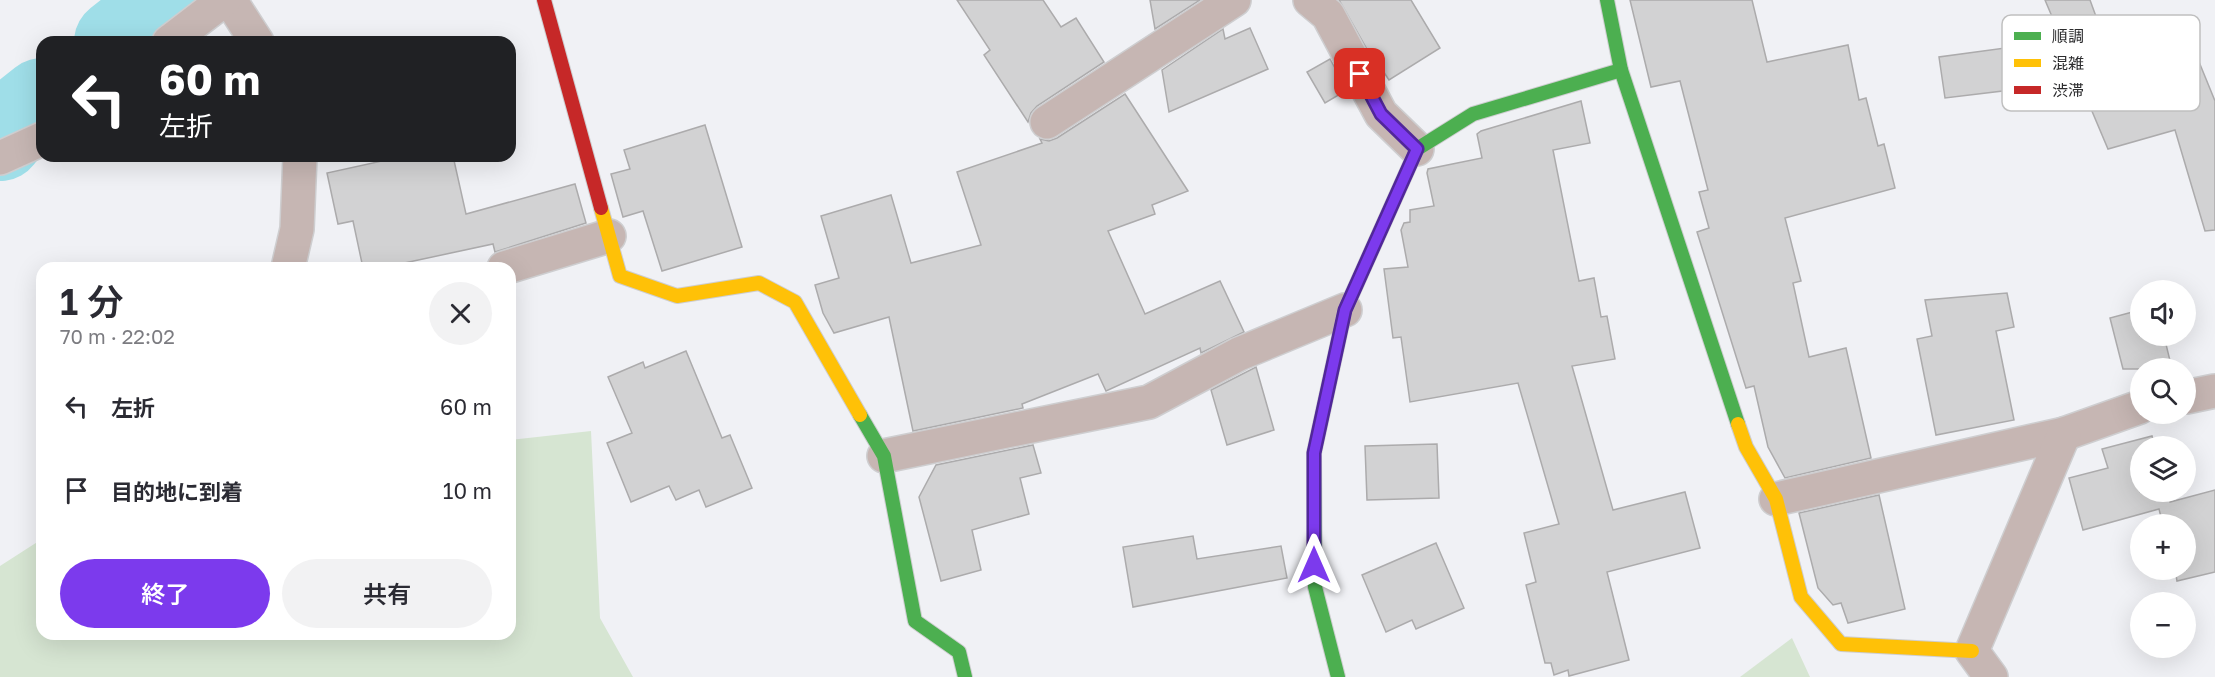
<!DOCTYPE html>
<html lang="ja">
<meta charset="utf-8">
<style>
:root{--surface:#fff;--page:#f2f2f3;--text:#2b2b33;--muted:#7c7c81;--accent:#7c3aed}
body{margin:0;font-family:"Golos Text","Noto Sans JP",sans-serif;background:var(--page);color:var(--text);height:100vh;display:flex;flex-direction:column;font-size:22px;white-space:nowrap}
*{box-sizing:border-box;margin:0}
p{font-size:20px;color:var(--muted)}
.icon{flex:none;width:33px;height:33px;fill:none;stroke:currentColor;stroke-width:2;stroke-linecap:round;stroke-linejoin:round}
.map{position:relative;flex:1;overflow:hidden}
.sheet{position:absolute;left:36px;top:262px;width:480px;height:378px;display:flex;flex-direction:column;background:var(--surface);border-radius:18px;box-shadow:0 6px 24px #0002}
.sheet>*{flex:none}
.hud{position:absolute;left:36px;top:36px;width:480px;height:126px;border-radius:18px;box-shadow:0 6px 24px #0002;background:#202124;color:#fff;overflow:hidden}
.fabs{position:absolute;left:2130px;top:280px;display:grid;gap:12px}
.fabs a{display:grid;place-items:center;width:66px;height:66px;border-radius:50%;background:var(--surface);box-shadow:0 6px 24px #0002;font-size:30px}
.pin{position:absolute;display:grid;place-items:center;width:51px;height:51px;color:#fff;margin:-26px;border-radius:12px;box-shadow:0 3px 9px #0006}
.me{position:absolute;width:66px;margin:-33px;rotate:0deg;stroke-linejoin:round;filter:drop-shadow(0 0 4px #0008)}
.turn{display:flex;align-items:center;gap:21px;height:126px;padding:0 24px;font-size:27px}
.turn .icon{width:78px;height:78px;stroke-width:2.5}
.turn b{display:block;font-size:42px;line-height:51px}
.round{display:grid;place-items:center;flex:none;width:63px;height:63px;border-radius:32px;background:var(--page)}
.head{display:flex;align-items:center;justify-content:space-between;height:102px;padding:0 24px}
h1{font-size:36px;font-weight:600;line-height:45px}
.button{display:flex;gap:12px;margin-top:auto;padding:12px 24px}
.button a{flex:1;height:69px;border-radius:36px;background:var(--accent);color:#fff;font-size:24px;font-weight:600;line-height:69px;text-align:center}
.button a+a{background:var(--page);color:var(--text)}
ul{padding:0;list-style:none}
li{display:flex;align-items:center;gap:18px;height:84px;padding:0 24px}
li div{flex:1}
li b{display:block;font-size:22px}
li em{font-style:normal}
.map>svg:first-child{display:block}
.green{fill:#d6e5d2}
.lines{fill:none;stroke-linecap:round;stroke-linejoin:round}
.river{stroke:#9fdee8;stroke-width:86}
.building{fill:#d2d2d3;stroke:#acabac;stroke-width:1.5}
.street-casing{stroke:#ceced0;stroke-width:36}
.fast-casing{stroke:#ceced0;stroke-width:16}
.slow-casing{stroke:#ceced0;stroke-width:16}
.jam-casing{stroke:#ceced0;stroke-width:16}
.street{stroke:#c6b6b3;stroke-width:33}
.fast{stroke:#4caf50;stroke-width:14}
.slow{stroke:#ffc107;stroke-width:14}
.jam{stroke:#c62828;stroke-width:14}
.route-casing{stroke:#51269a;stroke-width:15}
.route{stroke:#7c3aed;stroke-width:10}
.key{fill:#fff;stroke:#c0c0c0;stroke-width:1.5}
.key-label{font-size:16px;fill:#2c2c2e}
</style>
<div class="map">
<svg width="2215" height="677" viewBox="0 0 2215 677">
<rect width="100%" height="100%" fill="#f0f1f5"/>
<g class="green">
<polygon points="591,431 600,618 633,677 0,677 0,566 42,539 42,634 510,634 510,440"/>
<polygon points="1792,638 1810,677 1740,677"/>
</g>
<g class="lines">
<g class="river">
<polyline points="117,42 170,0"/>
<polyline points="0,138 7,129 42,101"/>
</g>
</g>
<g class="building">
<polygon points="957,0 1043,0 1061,27 1076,18 1104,62 1037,106 1031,113 1028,122 984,55 990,50"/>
<polygon points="1150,0 1200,0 1155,29"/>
<polygon points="1339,0 1411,0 1440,48 1389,80 1383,71 1380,72"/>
<polygon points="1630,0 1752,0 1767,62 1848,45 1859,100 1866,98 1878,146 1884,144 1895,188 1785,218 1801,281 1793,283 1809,357 1846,348 1871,458 1785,478 1768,447 1754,386 1746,388 1697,232 1709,228 1699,192 1708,190 1680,81 1651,87"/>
<polygon points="2045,0 2090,0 2114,66 2188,35 2215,101 2215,230 2205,231 2175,130 2108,149"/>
<polygon points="1250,28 1268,69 1169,112 1162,70 1223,29 1225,39"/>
<polygon points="2005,48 2019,89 1945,98 1939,57"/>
<polygon points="1330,59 1347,90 1325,103 1307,72"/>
<polygon points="1125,94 1188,191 1152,205 1155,214 1108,231 1145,314 1220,281 1244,332 1201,353 1200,348 1106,391 1098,374 1022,404 1023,408 913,431 889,317 834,333 823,313 815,285 839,278 821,216 891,195 911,263 981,245 957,172 1042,143 1040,139 1049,141 1057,138"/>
<polygon points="1581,101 1590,143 1553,150 1579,281 1594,278 1601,317 1607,316 1615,359 1572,366 1613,510 1685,492 1700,548 1607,572 1629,660 1569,676 1568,670 1554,675 1551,663 1545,663 1526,585 1536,582 1524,533 1559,524 1518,383 1410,402 1401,337 1393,338 1384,269 1408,267 1401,230 1404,223 1410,222 1410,210 1434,206 1427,173 1428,169 1482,158 1477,134 1481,131"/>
<polygon points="705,125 742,247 662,271 643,211 623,217 611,174 630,169 624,150"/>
<polygon points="380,156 453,156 466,214 575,184 586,223 495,252 493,244 381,268 363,268 353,221 338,224 327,173 382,161"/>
<polygon points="2007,293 2014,327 1996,331 2014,420 1936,435 1917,339 1932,336 1925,300"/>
<polygon points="2140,310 2140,336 2164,336 2172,369 2123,369 2110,318"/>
<polygon points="686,351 722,438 730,435 752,488 706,507 699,490 676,500 669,486 631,502 607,443 632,433 608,377 643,362 645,368"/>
<polygon points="1256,367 1274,430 1227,445 1211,390"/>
<polygon points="2152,436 2155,447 2140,447 2140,492 2167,492 2170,502 2215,490 2215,572 2177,581 2175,570 2186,570 2186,525 2163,525 2159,509 2083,530 2069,478 2108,468 2102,449"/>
<polygon points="1437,444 1439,498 1367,500 1365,446"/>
<polygon points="1033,445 1041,473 1020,478 1029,514 972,530 981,570 941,581 919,497 936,465"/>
<polygon points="1879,495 1905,609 1848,623 1841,603 1833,605 1818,588 1799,513"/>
<polygon points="1193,536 1197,559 1281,546 1287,578 1133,607 1123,547"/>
<polygon points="1436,543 1464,608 1416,629 1412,620 1386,632 1362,575"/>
</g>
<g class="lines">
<defs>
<g id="street">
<polyline points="230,0 257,42"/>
<polyline points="1310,0 1328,15 1381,114 1417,149"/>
<polyline points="169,42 224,0"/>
<polyline points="1047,122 1234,0"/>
<polyline points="0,158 42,139"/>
<polyline points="288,268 297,229 300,156"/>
<polyline points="504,268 609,236"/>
<polyline points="2186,397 2215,391"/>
<polyline points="884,456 1149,402 1239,354 1345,310"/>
<polyline points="1776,499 2064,434 2140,407"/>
<polyline points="1991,677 1972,651 2064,434"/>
</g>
<g id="fast">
<polyline points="1607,0 1621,70 1738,424"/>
<polyline points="860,415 884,456 915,621 959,652 965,677"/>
<polyline points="1338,677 1315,587 1314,453 1345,310 1417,149 1473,114 1621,70"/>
</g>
<g id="slow">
<polyline points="601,208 620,276 677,296 759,283 795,302 860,415"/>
<polyline points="1738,424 1746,447 1776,499 1801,597 1841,644 1972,651"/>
</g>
<polyline id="jam" points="544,0 601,208"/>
</defs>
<use href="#street" class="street-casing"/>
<use href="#fast" class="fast-casing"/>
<use href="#slow" class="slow-casing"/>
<use href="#jam" class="jam-casing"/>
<use href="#street" class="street"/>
<use href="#fast" class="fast"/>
<use href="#slow" class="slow"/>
<use href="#jam" class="jam"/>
</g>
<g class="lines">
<defs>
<polyline id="route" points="1314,565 1314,453 1345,310 1417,149 1381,114 1360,74"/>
</defs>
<use href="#route" class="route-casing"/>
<use href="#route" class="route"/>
</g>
<rect x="2002" y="15" width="198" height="96" rx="9" class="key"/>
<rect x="2014" y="32" width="27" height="8" fill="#4caf50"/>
<rect x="2014" y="59" width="27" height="8" fill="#ffc107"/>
<rect x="2014" y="86" width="27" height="8" fill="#c62828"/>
<g class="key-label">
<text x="2052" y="42">順調</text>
<text x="2052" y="69">混雑</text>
<text x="2052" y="96">渋滞</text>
</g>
</svg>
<div class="fabs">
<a><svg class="icon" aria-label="sound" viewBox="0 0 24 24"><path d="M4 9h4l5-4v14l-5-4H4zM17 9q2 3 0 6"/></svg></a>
<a><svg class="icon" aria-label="search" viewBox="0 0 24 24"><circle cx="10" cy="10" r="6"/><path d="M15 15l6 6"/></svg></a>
<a><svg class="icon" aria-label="layers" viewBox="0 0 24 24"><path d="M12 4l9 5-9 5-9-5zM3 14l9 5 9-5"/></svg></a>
<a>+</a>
<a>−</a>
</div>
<div class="pin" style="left:1360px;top:74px;background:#d93025"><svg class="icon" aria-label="arrive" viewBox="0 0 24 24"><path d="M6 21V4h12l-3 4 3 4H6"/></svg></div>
<svg class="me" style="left:1314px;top:565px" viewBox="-20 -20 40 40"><path d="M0-17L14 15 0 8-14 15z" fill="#7c3aed" stroke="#fff" stroke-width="4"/></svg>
<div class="hud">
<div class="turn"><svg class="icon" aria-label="left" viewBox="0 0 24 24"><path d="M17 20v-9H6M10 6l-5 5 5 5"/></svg><div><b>60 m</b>左折</div></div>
</div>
<section class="sheet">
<div class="head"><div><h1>1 分</h1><p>70 m · 22:02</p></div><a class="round"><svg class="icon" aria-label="close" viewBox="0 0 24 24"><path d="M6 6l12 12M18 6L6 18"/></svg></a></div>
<ul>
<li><svg class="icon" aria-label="left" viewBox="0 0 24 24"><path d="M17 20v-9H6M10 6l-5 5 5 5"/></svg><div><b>左折</b></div><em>60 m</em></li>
<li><svg class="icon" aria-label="arrive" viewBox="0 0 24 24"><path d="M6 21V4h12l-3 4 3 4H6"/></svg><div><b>目的地に到着</b></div><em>10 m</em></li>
</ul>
<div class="button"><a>終了</a><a>共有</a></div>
</section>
</div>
